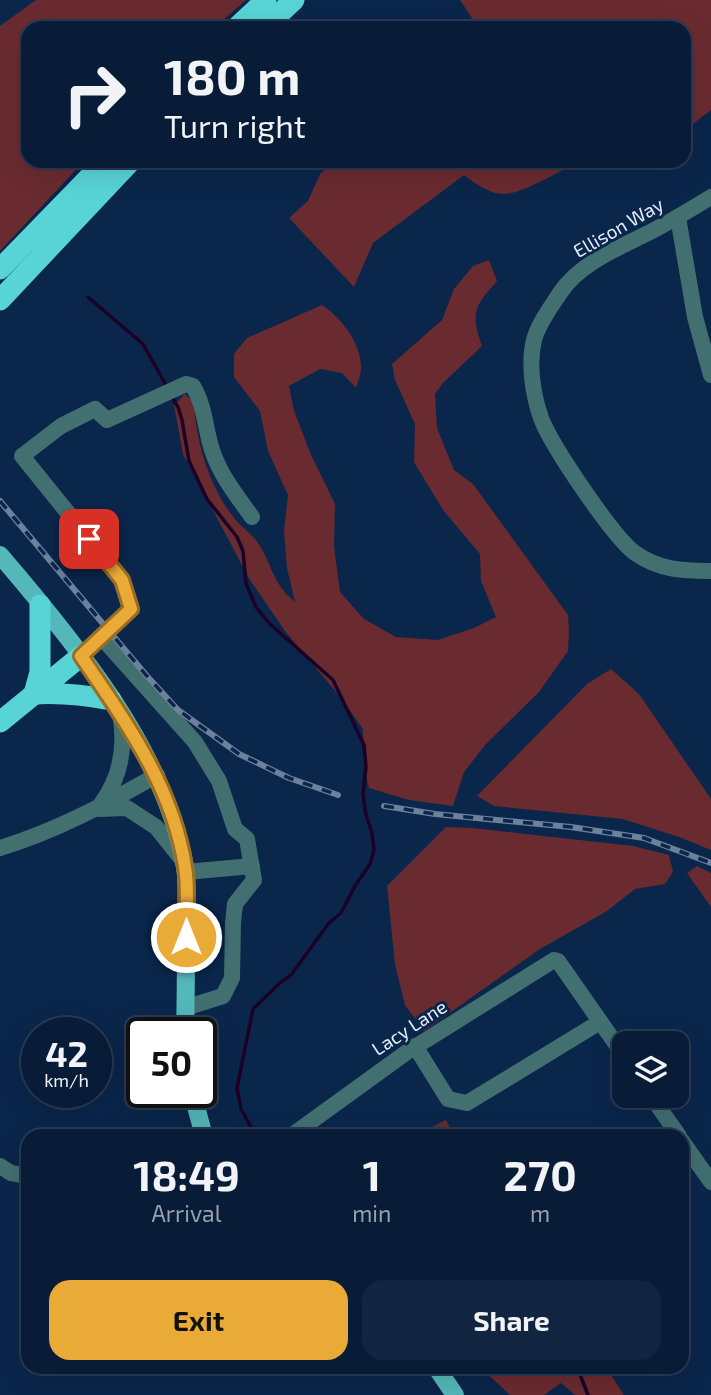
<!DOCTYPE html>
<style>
:root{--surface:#081c38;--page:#112540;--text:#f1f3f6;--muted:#98a1ae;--line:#293a53;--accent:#eaaa38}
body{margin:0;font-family:"Exo 2",sans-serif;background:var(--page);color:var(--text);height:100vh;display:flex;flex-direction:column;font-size:26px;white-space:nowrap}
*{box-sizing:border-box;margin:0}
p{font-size:23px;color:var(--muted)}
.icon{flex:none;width:38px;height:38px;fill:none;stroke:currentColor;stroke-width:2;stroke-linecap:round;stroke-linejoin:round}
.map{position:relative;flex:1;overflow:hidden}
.panel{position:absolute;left:21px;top:1129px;width:668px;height:245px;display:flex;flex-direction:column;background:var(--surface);border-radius:21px;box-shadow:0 7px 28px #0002,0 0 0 2px var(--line)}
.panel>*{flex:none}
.guide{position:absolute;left:21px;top:21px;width:670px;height:147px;border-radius:21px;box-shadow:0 7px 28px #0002,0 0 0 2px var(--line);background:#081c38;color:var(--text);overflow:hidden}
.controls{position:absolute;left:612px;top:1031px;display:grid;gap:14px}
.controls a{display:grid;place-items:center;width:77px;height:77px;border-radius:14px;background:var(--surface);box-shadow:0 7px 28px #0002,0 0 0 2px var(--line);font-size:35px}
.speed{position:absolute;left:21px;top:1017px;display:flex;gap:14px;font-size:35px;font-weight:700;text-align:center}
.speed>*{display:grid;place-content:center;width:91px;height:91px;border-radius:50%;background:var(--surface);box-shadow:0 7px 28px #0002,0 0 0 2px var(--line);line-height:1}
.speed small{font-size:18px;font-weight:400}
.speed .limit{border:4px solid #111;border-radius:10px;background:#fff;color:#111}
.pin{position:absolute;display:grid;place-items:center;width:60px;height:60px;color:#fff;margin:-30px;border-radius:14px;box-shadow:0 4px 10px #0006}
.me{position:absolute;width:77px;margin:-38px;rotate:0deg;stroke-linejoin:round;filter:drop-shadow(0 0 5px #0008)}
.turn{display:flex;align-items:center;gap:24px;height:147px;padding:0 28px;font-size:32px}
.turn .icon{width:91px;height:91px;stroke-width:2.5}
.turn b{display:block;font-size:49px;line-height:60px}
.eta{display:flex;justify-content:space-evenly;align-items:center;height:119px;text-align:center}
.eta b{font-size:42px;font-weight:700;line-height:49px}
.action{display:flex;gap:14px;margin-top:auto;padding:14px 28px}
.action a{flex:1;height:80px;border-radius:21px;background:var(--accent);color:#111;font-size:28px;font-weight:700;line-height:80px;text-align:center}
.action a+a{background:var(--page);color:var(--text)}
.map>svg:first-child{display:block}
.green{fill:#6a2b30}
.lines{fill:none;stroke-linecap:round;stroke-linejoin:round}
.stream{stroke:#1c0025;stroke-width:3.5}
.minor{stroke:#426f70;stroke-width:16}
.major{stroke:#54b7ba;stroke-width:18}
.highway{stroke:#58d4d7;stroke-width:21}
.rail-casing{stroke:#6d819c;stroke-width:6}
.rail{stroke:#0a264b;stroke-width:3.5;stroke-dasharray:10;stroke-linecap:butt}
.route-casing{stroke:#986e24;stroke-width:18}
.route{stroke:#eaaa38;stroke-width:12}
.labels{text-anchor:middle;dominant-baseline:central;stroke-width:6;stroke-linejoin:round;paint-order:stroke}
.street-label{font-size:19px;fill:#e3edfc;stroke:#0a264b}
</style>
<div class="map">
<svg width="711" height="1395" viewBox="0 0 711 1395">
<rect width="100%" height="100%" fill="#0a264b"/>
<g class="green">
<polygon points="36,0 246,0 214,28 28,28 28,161 84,161 0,251 0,26"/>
<polygon points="460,0 711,0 711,110 684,131 684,28 483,28 474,21"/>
<path d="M334 161H567L565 169C551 176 518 195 503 194 490 194 474 183 464 175L373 243 354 287 289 218 308 201 320 174Z"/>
<path d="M489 260 497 281C475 306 470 312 482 346L443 383 435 394 437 428 454 470 473 484 568 615 569 631 568 651 539 692 486 744 464 772 453 806 409 800 369 788 364 768 363 729 342 699 285 631 250 580 183 454 174 405 185 394 194 402C196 442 209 487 235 519 242 528 252 534 258 543 273 566 272 583 295 602L287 568 284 531 288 495 268 451 260 411 234 377V354L247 338 322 305C341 318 360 341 361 366 362 372 358 381 356 388L342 373 320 369 289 386 294 411 311 455 335 504 334 546 340 592 364 619 396 637 438 640 474 628 496 617 481 581 480 554 443 510 414 462 415 424 395 380 392 364 442 320 454 289 473 266Z"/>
<polygon points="611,669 639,694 711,799 711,850 679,837 623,819 494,806 477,796 587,684"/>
<polygon points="446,827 472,828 633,846 669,855 673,872 665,884 635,889 607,911 540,949 424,1031 405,1005 395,964 387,886"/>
<polygon points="697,866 711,873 711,907 687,873"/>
<polygon points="446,1120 455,1136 413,1136 416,1135"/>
<polygon points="480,1367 606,1367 624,1395 575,1395 561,1383 544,1395 510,1395"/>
</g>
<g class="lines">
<g class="stream">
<polyline points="88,297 143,344 167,387"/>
<polyline points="172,397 178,407 182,420 189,461 207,499 237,537 243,551 246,583 256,607 269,623 333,680 364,745 366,767 363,794 366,815 372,833 374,850 370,864 355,886 341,913 329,923 291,975 281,982 253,1009 237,1088 241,1109 256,1136"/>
<polyline points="577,1367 588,1395"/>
</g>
<g class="minor">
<path d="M711 197C693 208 675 219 656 229 624 246 581 261 560 293 551 307 538 324 534 340 528 364 533 395 541 418 551 445 613 537 635 553 659 570 683 571 711 571"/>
<polyline points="678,217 695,317 711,375"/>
<polyline points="102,638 195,742 219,781 235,829 247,839 254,880 235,904 233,923 232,978 223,996 185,1008"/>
<path d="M81 656 131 609 122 580 22 456 61 426 95 409 107 420 186 384 193 386C205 406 205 428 212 450 220 475 237 496 252 517"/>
<path d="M101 804C121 777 126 746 120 713"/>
<polyline points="99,809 127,808 156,827 184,862"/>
<path d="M0 848C56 831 106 804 157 775"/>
<polyline points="186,872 252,866"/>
<polyline points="415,1046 448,1099 467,1103 600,1022"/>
<polyline points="651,1096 679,1136"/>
<polyline points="291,1136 407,1052 554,960 558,961 625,1057"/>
<polyline points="682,1141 711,1182"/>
<polyline points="0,1166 11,1173 28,1176"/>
</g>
<g class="major">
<path d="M0 555C74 641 166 753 185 867 188 884 186 903 186 921 186 958 186 995 185 1032"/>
<polyline points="192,1092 204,1136"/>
<polyline points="436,1367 455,1395"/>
</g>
<g class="highway">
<polyline points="236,28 266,0"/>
<polyline points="264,28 294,0"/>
<polyline points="0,269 105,161"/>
<polyline points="0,300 131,161"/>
<path d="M40 605V672L34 694C61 692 85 695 111 700"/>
<polyline points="0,722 81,656"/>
</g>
<defs>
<g id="rail">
<polyline points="0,501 146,675 178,710 239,754 289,778 338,795"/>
<polyline points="384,806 435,814 571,827 644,838 711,863"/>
</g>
</defs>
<use href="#rail" class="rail-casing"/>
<use href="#rail" class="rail"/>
</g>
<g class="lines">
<defs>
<path id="route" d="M89 539 122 580 131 609 81 656C126 722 173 787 185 867 189 890 186 915 186 937"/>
</defs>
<use href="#route" class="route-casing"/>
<use href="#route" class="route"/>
</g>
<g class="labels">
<g class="street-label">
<text transform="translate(618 227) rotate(-30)">Ellison Way</text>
<text transform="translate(409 1027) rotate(-33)">Lacy Lane</text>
</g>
</g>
</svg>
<div class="controls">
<a><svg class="icon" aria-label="layers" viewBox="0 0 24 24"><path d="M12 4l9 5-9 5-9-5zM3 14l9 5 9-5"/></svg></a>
</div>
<div class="speed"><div>42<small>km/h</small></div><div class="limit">50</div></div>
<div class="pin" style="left:89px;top:539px;background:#d93025"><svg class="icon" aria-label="arrive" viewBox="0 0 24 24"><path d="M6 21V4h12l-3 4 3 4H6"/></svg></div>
<svg class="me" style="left:186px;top:937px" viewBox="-20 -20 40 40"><circle r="17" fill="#eaaa38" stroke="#fff" stroke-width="3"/><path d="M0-11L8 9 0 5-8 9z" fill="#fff"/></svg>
<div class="guide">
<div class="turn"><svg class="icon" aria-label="right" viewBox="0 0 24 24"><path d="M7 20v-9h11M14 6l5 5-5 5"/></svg><div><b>180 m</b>Turn right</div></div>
</div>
<section class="panel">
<div class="eta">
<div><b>18:49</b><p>Arrival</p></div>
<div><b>1</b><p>min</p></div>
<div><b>270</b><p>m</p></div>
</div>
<div class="action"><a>Exit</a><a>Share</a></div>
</section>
</div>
